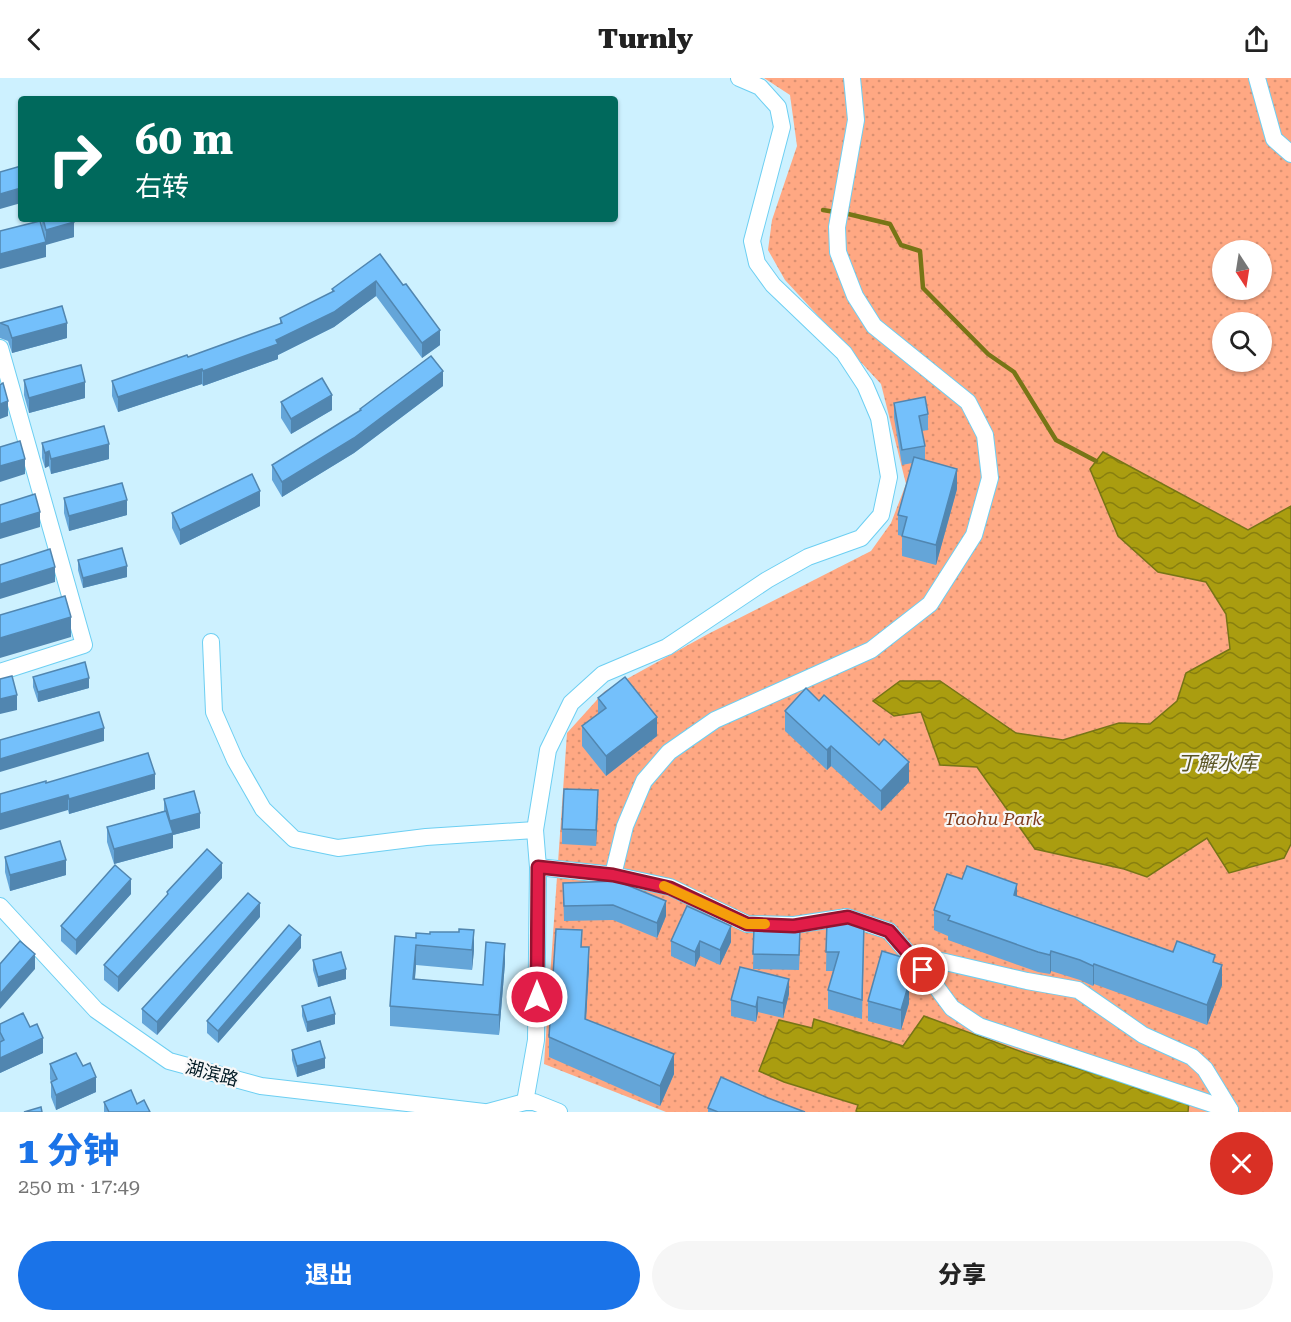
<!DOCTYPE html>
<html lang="zh">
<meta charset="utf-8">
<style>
:root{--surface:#fff;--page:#f6f6f6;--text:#222;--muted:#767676;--accent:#1a73e8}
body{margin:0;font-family:"Roboto Serif","Noto Sans SC",serif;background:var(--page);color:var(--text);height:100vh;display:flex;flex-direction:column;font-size:22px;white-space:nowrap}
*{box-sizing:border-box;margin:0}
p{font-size:20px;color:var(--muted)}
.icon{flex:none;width:33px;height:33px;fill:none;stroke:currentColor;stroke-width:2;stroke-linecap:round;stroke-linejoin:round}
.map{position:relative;height:1034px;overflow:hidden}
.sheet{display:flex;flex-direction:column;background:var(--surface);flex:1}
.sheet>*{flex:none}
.top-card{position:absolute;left:18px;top:18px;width:600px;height:126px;border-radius:6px;box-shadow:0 2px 4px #0004;background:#00695c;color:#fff;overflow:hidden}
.needle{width:39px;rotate:168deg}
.controls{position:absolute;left:1212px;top:162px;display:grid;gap:12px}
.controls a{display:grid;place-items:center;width:60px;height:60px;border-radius:50%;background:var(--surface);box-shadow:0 2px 4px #0004;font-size:30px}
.pin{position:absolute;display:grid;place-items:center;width:51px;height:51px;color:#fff;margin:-26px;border:3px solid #fff;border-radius:50%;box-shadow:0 2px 6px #0007}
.me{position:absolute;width:66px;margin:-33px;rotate:0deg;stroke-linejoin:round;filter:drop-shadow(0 0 4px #0008)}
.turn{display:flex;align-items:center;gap:21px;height:126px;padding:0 18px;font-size:27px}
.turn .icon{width:78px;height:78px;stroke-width:2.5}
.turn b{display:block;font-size:42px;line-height:51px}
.round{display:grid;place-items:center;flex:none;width:63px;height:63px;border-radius:32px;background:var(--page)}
.summary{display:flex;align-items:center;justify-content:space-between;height:102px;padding:0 18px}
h1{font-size:36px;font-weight:800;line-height:45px;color:var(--accent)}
.cta{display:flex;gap:12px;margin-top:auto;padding:12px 18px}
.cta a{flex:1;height:69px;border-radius:36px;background:var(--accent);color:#fff;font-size:24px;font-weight:800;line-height:69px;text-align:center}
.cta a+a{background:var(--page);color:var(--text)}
header{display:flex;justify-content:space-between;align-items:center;height:78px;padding:0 18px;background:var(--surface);font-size:27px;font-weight:800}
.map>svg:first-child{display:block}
.grass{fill:url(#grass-dots);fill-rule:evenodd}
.water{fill:url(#water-waves);stroke:#777516;stroke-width:1.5}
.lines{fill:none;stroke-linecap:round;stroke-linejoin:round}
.stream{stroke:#777516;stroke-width:4.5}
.minor-casing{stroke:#6dcff2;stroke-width:18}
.minor{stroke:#fff;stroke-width:16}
.wall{fill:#64a5d8}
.shaded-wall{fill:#5186b0}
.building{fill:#74c0fb;stroke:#5186b0;stroke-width:1.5}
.route-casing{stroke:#92132f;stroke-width:15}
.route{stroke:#e11d48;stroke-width:10}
.slow{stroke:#f59e0b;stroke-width:10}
.labels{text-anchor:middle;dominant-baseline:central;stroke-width:4.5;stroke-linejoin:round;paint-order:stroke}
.park-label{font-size:18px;font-style:italic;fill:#7e3a1c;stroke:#f7f7f7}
.street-label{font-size:18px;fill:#001923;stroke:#f7f7f7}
.water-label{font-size:20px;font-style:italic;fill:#595423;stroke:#f7f7f7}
</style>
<header><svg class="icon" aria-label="back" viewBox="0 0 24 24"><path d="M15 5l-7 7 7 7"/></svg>Turnly<svg class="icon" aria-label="share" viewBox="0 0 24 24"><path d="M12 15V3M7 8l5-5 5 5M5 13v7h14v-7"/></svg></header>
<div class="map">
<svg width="1291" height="1034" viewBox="0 0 1291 1034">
<defs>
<pattern id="grass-dots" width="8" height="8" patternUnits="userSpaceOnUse" patternTransform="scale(1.5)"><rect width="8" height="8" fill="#ffa883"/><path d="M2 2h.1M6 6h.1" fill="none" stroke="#d99071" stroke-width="1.8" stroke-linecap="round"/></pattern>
<pattern id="water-waves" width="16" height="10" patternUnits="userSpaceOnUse" patternTransform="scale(1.5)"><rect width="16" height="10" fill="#aa9d10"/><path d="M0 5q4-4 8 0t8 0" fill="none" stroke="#887f0f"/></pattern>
</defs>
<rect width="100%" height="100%" fill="#cdf1ff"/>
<path class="grass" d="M764 0H1291V1034H666L544 986 567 655 605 613 708 556 871 473 891 445 906 406 881 306 785 202 768 172 772 142 797 68 790 17ZM1222 172H1262V212H1222ZM1222 244H1262V284H1222Z"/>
<g class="water">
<polygon points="1103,374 1248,452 1291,428 1291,766 1284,780 1229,795 1207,760 1147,799 1124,791 1035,771 977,689 940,687 921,634 894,638 873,623 900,603 940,603 1016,655 1063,662 1119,645 1150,646 1177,623 1186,595 1230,571 1226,536 1206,504 1158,494 1118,458 1090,391"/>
<polygon points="924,938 1025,975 1189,1023 1188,1034 858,1034 856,1033 858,1027 784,1004 759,993 779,942 812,950 814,941 903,968"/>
</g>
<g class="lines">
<g class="stream">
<polyline points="823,132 835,134"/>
<polyline points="844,135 890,146 901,167 920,173 923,210 988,276 1014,294 1056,362 1096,383"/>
</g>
<defs>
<g id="minor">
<polyline points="1257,0 1274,61 1291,76"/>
<polyline points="0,270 84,567 0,594"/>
<polyline points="211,564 214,634 235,682 263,731 294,761 338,770 426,759 535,752"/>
<polyline points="538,789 613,797 670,809 747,846 794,847 847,839 889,853 932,903 952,930 979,948 1230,1032"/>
<polyline points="613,797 625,748 644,703 669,674 715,642 871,572 930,526 974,457 990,400 985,357 968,324 874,248 855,218 838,174 837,149 856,42 852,0"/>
<polyline points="0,828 96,932 169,983 261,1008 484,1034"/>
<polyline points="923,892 941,883 1027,903 1078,912 1143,957 1192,979 1205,991 1230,1032"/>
<polyline points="525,1024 536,962 538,789 535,752 548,672 571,625 603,596 667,569 767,502 808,479 861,460 881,437 889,399 879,340 865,307 844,275 773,207 757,185 752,163 782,49 778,29 760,9 739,0"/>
<polyline points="488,1034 525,1024 534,1024 559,1034"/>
</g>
</defs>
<use href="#minor" class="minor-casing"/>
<use href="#minor" class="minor"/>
</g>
<g class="wall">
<polygon points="41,141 73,141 74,159 46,166 46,179"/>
<polygon points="380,176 440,267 422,280 376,218 334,249 278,277 278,281 203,308 202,306 118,334 112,318 112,303 188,279 280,246 280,240 332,214 332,211"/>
<polygon points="0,245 67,260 12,275 8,263 0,260"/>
<polygon points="24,302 85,320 29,335 24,317"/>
<polygon points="443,308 354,375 282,419 272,402 272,387 360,333 360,331"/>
<polygon points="281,324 332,332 291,356 281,340"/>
<polygon points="894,325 928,336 928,352 922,353 925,368 925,382 957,411 936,487 902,478 902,458 898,457 898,437 912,385 902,387 894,340"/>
<polygon points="42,365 109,381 51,396 49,388 45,390 42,380"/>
<polygon points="64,420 127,437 69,453 64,435"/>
<polygon points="260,428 180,467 172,450 172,435"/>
<polygon points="78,482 127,499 83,510 78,492"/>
<polygon points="33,599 89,610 38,624 33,609"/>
<polygon points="598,620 657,658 606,698 582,668 582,648 598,637"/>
<polygon points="785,633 909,704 881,733 831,688 827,692 785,653"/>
<polygon points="46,705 155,711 69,736 68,732"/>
<polygon points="164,721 200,750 173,757 173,770 114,786 107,764 107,749 164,733"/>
<polygon points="598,728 596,768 562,766 562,751"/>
<polygon points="5,779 66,797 10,813 5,794"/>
<polygon points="222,800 118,914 104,902 104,887 167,817 167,814"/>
<polygon points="962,801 1017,818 1173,874 1215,884 1222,907 1207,947 1094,906 1093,908 1080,902 1051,893 1050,896 1038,894 948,862 948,858 934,852 934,832"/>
<polygon points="563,805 666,838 657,860 613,842 564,843"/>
<polygon points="131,816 76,877 61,863 61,848"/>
<polygon points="687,828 731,864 720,887 700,878 695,889 671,878 671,863"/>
<polygon points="260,839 157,957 142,945 142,931"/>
<polygon points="827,844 864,863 862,941 828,931 828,912 833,893 826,893"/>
<polygon points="754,850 800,867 799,892 753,891"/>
<polygon points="459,854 474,872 472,892 416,887 415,901 483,907 505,885 499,957 390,948 390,928 416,860 430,856"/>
<polygon points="582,869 589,888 586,941 674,996 660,1028 549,979 549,959"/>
<polygon points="301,870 218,965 207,955 207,943"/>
<polygon points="313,882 346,901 318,909 313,892"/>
<polygon points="908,901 907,905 909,925 901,952 868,943 868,923"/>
<polygon points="789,916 783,940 758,934 756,944 731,938 731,922"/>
<polygon points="302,928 335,946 307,954 302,938"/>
<polygon points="0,946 30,949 43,975 0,995"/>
<polygon points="292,972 325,990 297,999 292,982"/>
<polygon points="50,986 83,988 96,1014 56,1032 51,1019 51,1004 50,1001"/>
<polygon points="104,1024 137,1026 150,1034 104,1034"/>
<polygon points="708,1030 805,1034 708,1034"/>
</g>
<g class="shaded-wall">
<polygon points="21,110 21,125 0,131 0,116"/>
<polygon points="74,144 74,159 46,167 46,152"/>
<polygon points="46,164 46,179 0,191 0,176"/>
<polygon points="376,203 376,218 334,249 278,277 278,281 203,308 203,293 276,262"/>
<polygon points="67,245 67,260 12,275 12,260"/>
<polygon points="440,252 440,267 422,280 422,265"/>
<polygon points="202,291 202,306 118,334 118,319"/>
<polygon points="443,293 443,308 354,375 282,419 282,404"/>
<polygon points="85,304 85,320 29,335 29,320"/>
<polygon points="332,317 332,332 291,356 291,341"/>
<polygon points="8,323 8,338 0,341 0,326"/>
<polygon points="109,366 109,381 51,396 51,381"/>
<polygon points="49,373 49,388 45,390 45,375"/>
<polygon points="25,381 25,396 0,404 0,388"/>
<polygon points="957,391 957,411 936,487 936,467"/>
<polygon points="260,413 260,428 180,467 180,452"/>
<polygon points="127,422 127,437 69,453 69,438"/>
<polygon points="40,434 40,449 0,461 0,446"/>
<polygon points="127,488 127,499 83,510 83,500"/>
<polygon points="55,489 55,504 0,521 0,506"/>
<polygon points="71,539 71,559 0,580 0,560"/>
<polygon points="89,600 89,610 38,624 38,614"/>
<polygon points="17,617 17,632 0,636 0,621"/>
<polygon points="657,639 657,658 606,698 606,678"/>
<polygon points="104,650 104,663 0,694 0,681"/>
<polygon points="831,668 831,688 827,692 827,672"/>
<polygon points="909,684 909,704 881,733 881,713"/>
<polygon points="155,696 155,711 69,736 69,721"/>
<polygon points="598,712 598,728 596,768 596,752"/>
<polygon points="68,717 68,732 0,752 0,736"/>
<polygon points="200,735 200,750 173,757 173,770 114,786 114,771 170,756 170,743"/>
<polygon points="66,782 66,797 10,813 10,797"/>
<polygon points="222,785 222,800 118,914 118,899"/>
<polygon points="131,801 131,816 76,877 76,862"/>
<polygon points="1017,806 1017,826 1014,817"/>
<polygon points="666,823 666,838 657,860 657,845"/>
<polygon points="260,825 260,839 157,957 157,944"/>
<polygon points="731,848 731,864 720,887 720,872"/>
<polygon points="474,852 474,872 472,892 472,872"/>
<polygon points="301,857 301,870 218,965 218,953"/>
<polygon points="700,863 700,878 695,889 695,874"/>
<polygon points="505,866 505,885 499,957 499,937"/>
<polygon points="416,867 416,887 413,921 413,901"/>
<polygon points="589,869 589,888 585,960 585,941"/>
<polygon points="1051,873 1051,893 1050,896 1050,877"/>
<polygon points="35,876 35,891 0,931 0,916"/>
<polygon points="908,881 908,901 901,923 901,903"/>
<polygon points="1094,886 1094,906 1093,908 1093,888"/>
<polygon points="1222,887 1222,907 1207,947 1207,927"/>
<polygon points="346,891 346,901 318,909 318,899"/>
<polygon points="789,901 789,916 783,940 783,925"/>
<polygon points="909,905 909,925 901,952 901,932"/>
<polygon points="758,919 758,934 756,944 756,929"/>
<polygon points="335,936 335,946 307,954 307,944"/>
<polygon points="43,960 43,975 0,995 0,980"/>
<polygon points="674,976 674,996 660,1028 660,1008"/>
<polygon points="325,980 325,990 297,999 297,988"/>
<polygon points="96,999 96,1014 56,1032 56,1017"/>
</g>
<g class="building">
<polygon points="21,88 21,110 0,116 0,94"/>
<polygon points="43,141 73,141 74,144 46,152"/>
<polygon points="40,143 46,164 0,176 0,153"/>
<polygon points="380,176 403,207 406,206 440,252 422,265 376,203 334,234 276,262 278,266 203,293 202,291 118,319 112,303 187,277 188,279 282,245 280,240 334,213 332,211"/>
<polygon points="62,228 67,245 12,260 8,248 0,245"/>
<polygon points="431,278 443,293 354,360 282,404 272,387 361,332 360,331"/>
<polygon points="81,287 85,304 29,320 24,302"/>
<polygon points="322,300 332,317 291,341 281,324"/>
<polygon points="3,305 8,323 0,326 0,307"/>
<polygon points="925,319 928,336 919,338 925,368 902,372 894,325"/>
<polygon points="104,348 109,366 51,381 49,373 45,375 42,365"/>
<polygon points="20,363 25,381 0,388 0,369"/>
<polygon points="914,379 957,391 936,467 902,458 907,439 898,437"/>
<polygon points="252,396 260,413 180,452 172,435"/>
<polygon points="122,405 127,422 69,438 64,420"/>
<polygon points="35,416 40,434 0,446 0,427"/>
<polygon points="122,470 127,488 83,500 78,482"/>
<polygon points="50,471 55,489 0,506 0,487"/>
<polygon points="65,518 71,539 0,560 0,537"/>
<polygon points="85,584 89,600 38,614 33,599"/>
<polygon points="12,598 17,617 0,621 0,601"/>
<polygon points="625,599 657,639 606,678 582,648 606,630 598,620"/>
<polygon points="806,610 819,623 824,617 879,667 884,661 909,684 881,713 831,668 827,672 785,633"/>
<polygon points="99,634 104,650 0,681 0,662"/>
<polygon points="148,675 155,696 69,721 68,717 0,736 0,716 46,703 46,705"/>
<polygon points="564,711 598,712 596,752 562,751"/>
<polygon points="194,713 200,735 170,743 164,721"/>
<polygon points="166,733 173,755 114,771 107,749"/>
<polygon points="60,763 66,782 10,797 5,779"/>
<polygon points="207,771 222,785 118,899 104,887 168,816 167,814"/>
<polygon points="115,787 131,801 76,862 61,848"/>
<polygon points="967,788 1017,806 1014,817 1173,874 1177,863 1215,877 1213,884 1222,887 1207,927 1094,886 1093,888 1080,882 1051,873 1050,877 1038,874 948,842 950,838 934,832 947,796 962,801"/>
<polygon points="617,803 666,823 657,845 613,827 564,828 563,805"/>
<polygon points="248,815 260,825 157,944 142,931"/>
<polygon points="687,828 731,848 720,872 700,863 695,874 671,863"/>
<polygon points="827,844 864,845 862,922 828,912 839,874 826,874"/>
<polygon points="289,847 301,857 218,953 207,943"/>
<polygon points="754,850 800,851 799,877 753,876"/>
<polygon points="459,851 474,852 472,872 416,867 413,901 483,907 486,864 505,866 499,937 390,928 395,858 416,860 416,855 430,856 430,854 459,854"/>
<polygon points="556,851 582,852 581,869 589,869 585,941 674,976 660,1008 549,959"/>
<polygon points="20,863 35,876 0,916 0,886"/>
<polygon points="882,873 908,881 901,903 909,905 901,932 868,923"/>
<polygon points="341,874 346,891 318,899 313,882"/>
<polygon points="740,889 789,901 783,925 758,919 756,929 731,922"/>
<polygon points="330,919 335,936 307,944 302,928"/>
<polygon points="23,935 30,949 37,946 43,960 0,980 0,964 4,962 0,954 0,946"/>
<polygon points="320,963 325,980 297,988 292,972"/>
<polygon points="76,975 83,988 90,985 96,999 56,1017 51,1004 57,1001 50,986"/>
<polygon points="721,999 768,1020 805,1034 718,1034 708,1030"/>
<polygon points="131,1012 137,1026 144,1022 150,1034 109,1034 104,1024"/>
<polygon points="41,1029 42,1034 24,1034"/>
</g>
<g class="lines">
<defs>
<polyline id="route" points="537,919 538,789 613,797 670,810 747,846 794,848 848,839 889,853 923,892"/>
</defs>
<use href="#route" class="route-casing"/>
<use href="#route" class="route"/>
<polyline class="slow" points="664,808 747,846 765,846"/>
</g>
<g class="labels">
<g class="park-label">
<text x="993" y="740">Taohu Park</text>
</g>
<g class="street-label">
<text transform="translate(212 995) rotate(15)">湖滨路</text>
</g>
<g class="water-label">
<text x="1217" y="685">丁解水库</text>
</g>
</g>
</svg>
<div class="controls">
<a><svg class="needle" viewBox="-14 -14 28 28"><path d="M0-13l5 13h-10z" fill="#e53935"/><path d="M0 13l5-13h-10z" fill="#767676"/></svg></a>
<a><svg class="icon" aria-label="search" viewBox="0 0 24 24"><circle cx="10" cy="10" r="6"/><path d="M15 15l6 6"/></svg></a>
</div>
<div class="pin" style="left:923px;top:892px;background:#d93025"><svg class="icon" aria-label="arrive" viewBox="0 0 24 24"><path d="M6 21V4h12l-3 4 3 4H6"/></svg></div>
<svg class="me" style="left:537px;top:919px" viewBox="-20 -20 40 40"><circle r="17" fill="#e11d48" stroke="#fff" stroke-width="3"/><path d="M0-11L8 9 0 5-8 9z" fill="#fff"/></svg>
<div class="top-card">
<div class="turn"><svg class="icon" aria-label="right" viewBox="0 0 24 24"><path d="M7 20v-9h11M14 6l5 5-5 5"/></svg><div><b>60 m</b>右转</div></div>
</div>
</div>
<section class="sheet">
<div class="summary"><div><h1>1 分钟</h1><p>250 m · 17:49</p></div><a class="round" style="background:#d93025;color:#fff"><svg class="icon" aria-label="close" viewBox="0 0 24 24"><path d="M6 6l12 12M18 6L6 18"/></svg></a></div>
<div class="cta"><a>退出</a><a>分享</a></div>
</section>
